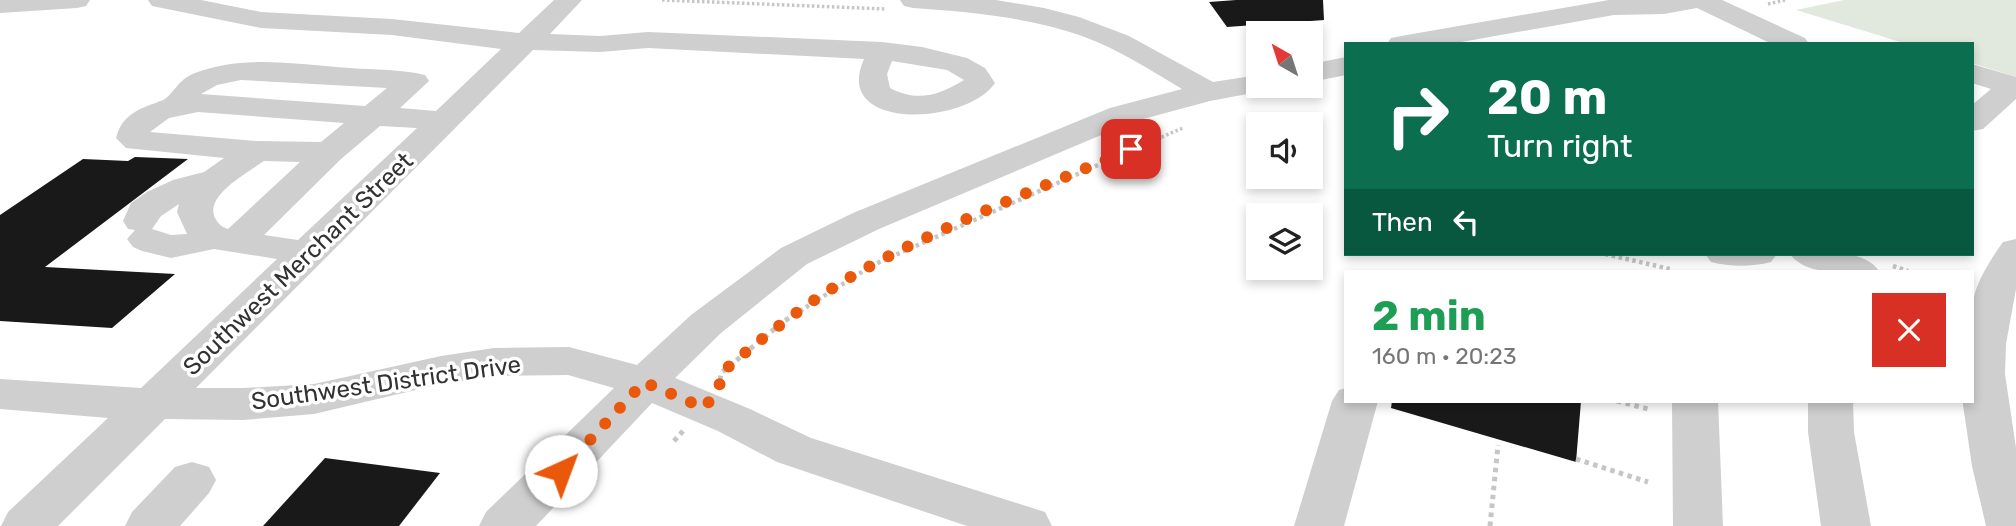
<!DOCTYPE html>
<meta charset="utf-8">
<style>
:root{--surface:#fff;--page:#f2f2f2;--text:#222;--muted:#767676}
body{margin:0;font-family:Rubik,sans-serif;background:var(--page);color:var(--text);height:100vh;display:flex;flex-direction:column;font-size:26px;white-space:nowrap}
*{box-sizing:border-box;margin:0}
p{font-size:23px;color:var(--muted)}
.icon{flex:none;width:38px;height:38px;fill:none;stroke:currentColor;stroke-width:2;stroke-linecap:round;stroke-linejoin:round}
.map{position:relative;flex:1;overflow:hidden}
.panel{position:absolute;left:1344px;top:270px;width:630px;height:133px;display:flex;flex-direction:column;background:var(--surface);border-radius:0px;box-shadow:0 4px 10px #0003}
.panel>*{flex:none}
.banner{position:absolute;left:1344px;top:42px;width:630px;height:214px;border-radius:0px;box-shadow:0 4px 10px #0003;background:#0b6e4f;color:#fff;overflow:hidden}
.needle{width:46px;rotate:321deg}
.fabs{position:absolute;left:1246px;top:21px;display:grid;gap:14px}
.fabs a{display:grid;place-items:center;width:77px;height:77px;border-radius:0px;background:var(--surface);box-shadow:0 4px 10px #0003;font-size:35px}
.pin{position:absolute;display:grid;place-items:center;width:60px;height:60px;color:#fff;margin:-30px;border-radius:14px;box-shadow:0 4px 10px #0006}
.me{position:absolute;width:77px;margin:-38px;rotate:43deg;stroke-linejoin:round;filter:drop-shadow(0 0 5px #0008)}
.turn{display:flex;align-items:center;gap:24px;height:147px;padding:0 28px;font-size:32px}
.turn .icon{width:91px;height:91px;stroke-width:2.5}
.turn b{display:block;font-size:49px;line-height:60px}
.then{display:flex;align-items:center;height:66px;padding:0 28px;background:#0003;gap:14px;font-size:26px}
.round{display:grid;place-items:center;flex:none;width:74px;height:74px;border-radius:0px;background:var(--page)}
.summary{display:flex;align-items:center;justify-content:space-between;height:119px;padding:0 28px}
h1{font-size:42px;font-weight:700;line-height:52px;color:#1e9e55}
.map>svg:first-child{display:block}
.green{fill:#e1e8dd}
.building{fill:#191919}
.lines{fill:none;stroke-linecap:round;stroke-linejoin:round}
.path-far2{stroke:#c6c6c6;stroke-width:3.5;stroke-dasharray:2.5 2.5;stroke-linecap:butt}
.path-far1{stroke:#c6c6c6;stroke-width:4.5;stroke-dasharray:3.5 3.5;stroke-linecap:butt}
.path{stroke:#c6c6c6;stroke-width:5;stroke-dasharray:4.5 4.5;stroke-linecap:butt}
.minor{fill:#cfcfcf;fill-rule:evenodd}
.route{stroke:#ea580c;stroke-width:12;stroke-dasharray:0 21.6}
.labels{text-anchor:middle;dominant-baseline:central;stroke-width:7;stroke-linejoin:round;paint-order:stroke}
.street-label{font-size:24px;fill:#323232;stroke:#fff}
</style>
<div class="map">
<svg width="2016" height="526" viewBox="0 0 2016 526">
<rect width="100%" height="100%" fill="#fff"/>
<polygon class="green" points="1844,0 2016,0 2016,77 1972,63 1972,44 1907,44 1796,10"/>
<g class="building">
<polygon points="1236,0 1323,0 1324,20 1227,27 1209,2"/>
<polygon points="135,157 188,159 45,267 175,274 112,328 0,321 0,215 83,159 128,161"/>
<polygon points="1392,401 1581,401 1576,462 1391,408"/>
<polygon points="325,458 440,473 399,526 263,526"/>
</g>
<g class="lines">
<g class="path-far2">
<polyline points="662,0 886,9"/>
<polyline points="1768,4 1785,0"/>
<polyline points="1157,139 1183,128"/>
</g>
<g class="path-far1">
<polyline points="1605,254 1670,269"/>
<polyline points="1893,266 1908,271"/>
<polyline points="800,311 873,265 1161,137"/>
</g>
<g class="path">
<polyline points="720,380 721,373 783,322 802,310"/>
<polyline points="1617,401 1648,409"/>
<polyline points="674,441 683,431"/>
<polyline points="1576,459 1648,482"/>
<polyline points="1490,526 1498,445"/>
</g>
<g class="minor">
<polygon points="0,0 90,0 86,6 77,8 0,13"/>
<path d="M148 0H201L261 12 392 19 519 33 554 0H582L550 34 600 36 648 32 882 42 922 47 967 58 985 68 995 83C966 126 831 131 864 59L648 48 600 52 533 50 196 388H243L314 384 441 356 494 348 569 347 637 365 691 315 781 248 853 213 1110 108 1182 89C1150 70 1118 49 1082 36 1028 17 970 12 913 8L904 6 900 0H996L1044 8 1079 17 1129 36 1213 82 1258 75V86H1272L1269 90 1210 101 1132 122 879 229 807 264 721 333 675 378 750 409 811 438 1045 512 1052 526H967L777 462 718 431 652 403 536 526H479L486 512 614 388 568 375 494 376 441 384 314 414 243 420 165 419 58 526H1L8 512 108 418 0 409V379L141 388 277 259 214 249 171 258 142 251 133 247 127 239 135 230 128 229 123 221 131 203 147 192 173 180 204 172 224 158 126 148 116 138C123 112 141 109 163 100 173 95 178 79 195 73 243 54 299 65 350 68 374 70 401 69 425 75L429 81 400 108 436 111 501 49 392 35 261 28 152 6ZM892 61 947 70 964 80C938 96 917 102 890 88L887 74ZM241 80 387 88 365 106 201 94 217 85ZM198 112 344 123 321 142 257 141 150 132 169 118ZM380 126 417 128 298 240 264 235 341 159ZM264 161 300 162 228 229C222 227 218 224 215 218 204 195 249 172 264 161ZM179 204 177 212 187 234 171 235 152 229 161 216Z"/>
<polygon points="1609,0 1722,0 1805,38 1809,44 1772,44 1697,8 1664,14 1614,15 1450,44 1387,44 1391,38 1401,36"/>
<polygon points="1346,57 1346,75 1311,82 1311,64"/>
<polygon points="1972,64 2016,77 2016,99 1983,129 1972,131 1972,105 1991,89 1972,83"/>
<path d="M2016 239V289L2006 344 2005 374 2016 448V526H1986L1972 466 1963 405V401H1972C1972 372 1967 328 1973 301 1977 280 1991 259 2003 242Z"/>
<path d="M1705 254H1777L1771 262C1752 267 1730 267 1711 262Z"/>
<path d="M1790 254C1816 253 1863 247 1879 271 1853 272 1807 278 1790 254Z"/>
<polygon points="1346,388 1346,401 1378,401 1344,526 1294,526 1332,401 1339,390"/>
<polygon points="1672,401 1718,401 1723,526 1673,526"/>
<polygon points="1808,401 1853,401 1854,432 1871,526 1821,526 1808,432"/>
<polygon points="192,462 209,467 216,480 209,493 180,526 125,526 132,512 175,467"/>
</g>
</g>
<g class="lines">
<path class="route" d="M561 471 644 382 704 408 719 389 721 373C763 337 806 303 854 275 942 225 1039 189 1131 149"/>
</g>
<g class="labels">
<g class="street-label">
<text transform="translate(298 264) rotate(-44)">Southwest Merchant Street</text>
<text transform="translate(386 383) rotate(-8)">Southwest District Drive</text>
</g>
</g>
</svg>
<div class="fabs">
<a><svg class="needle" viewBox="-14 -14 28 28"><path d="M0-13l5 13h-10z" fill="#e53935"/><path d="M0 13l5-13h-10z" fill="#767676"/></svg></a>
<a><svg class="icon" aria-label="sound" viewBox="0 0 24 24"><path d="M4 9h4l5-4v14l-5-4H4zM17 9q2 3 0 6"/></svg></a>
<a><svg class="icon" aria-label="layers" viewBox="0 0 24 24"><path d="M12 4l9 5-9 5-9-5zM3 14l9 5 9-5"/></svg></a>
</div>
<div class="pin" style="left:1131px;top:149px;background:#d93025"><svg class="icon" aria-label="arrive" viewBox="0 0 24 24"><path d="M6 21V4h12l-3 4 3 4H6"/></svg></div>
<svg class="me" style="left:561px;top:471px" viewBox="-20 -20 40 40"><circle r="19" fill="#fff"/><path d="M0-13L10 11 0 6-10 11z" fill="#ea580c"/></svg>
<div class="banner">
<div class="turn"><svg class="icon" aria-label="right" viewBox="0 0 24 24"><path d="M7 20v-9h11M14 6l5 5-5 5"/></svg><div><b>20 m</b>Turn right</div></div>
<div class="then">Then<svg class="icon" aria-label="left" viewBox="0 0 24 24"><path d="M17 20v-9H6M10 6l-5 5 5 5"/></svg></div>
</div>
<section class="panel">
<div class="summary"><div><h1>2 min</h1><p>160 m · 20:23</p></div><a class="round" style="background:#d93025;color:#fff"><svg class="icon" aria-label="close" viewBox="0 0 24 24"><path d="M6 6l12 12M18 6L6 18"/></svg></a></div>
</section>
</div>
